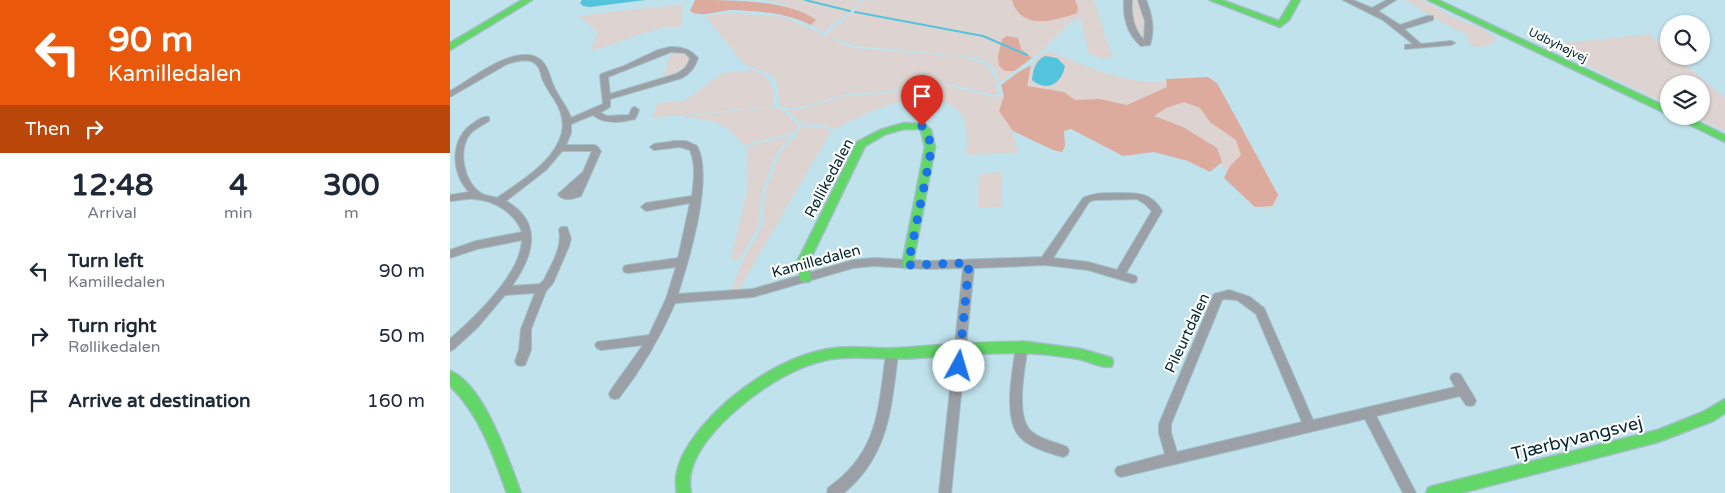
<!DOCTYPE html>
<meta charset="utf-8">
<style>
:root{--surface:#fff;--page:#f6f6f7;--text:#1f2937;--muted:#747a83}
body{margin:0;font-family:"Varela Round",sans-serif;background:var(--page);color:var(--text);height:100vh;display:flex;flex-direction:column;font-size:19px;white-space:nowrap}
*{box-sizing:border-box;margin:0}
p{font-size:16px;color:var(--muted)}
.icon{flex:none;width:28px;height:28px;fill:none;stroke:currentColor;stroke-width:2;stroke-linecap:round;stroke-linejoin:round}
.map{position:relative;flex:1;overflow:hidden}
.drawer{display:flex;flex-direction:column;background:var(--surface);width:450px}
.drawer>*{flex:none}
.hud{background:#ea580c;color:#fff;overflow:hidden}
.controls{position:absolute;left:1210px;top:15px;display:grid;gap:10px}
.controls a{display:grid;place-items:center;width:50px;height:50px;border-radius:50%;background:var(--surface);box-shadow:0 1px 4px #0004;font-size:25px}
.pin{position:absolute;display:grid;place-items:center;width:42px;height:42px;color:#fff;margin:-51px -21px;border-radius:50% 50% 50% 0;rotate:-45deg;box-shadow:0 0 5px #0007}
.pin .icon{rotate:45deg}
.me{position:absolute;width:55px;margin:-28px;rotate:6deg;stroke-linejoin:round;filter:drop-shadow(0 0 4px #0008)}
.turn{display:flex;align-items:center;gap:18px;height:105px;padding:0 25px;font-size:22px}
.turn .icon{width:65px;height:65px;stroke-width:2.5}
.turn b{display:block;font-size:35px;line-height:42px}
.then{display:flex;align-items:center;height:48px;padding:0 25px;background:#0003;gap:10px;font-size:19px}
.eta{display:flex;justify-content:space-evenly;align-items:center;height:85px;text-align:center}
.eta b{font-size:30px;font-weight:700;line-height:35px}
ul{padding:0;list-style:none}
li{display:flex;align-items:center;gap:15px;height:65px;padding:0 25px}
li div{flex:1}
li b{display:block;font-size:19px}
li em{font-style:normal}
main{display:flex;flex:1;min-height:0}
.map>svg:first-child{display:block}
.green{fill:#ddd3d0}
.forest{fill:#dcab9d}
.water{fill:#54c3dc}
.lines{fill:none;stroke-linecap:round;stroke-linejoin:round}
.stream{stroke:#54c3dc;stroke-width:2}
.street-casing{stroke:#a1bfc7;stroke-width:2}
.fast-casing{stroke:#a1bfc7;stroke-width:3}
.street{fill:#9b9fa6;fill-rule:evenodd}
.fast{fill:#63d668;fill-rule:evenodd}
.route{stroke:#1a73e8;stroke-width:9;stroke-dasharray:0 16.2}
.labels{text-anchor:middle;dominant-baseline:central;stroke-width:4.5;stroke-linejoin:round;paint-order:stroke}
.far-street-label{font-size:12px;fill:#03272f;stroke:#fff}
.street-label{font-size:15px;fill:#03272f;stroke:#fff}
.near-street-label{font-size:18px;fill:#03272f;stroke:#fff}
</style>
<main>
<section class="drawer">
<div class="hud">
<div class="turn"><svg class="icon" aria-label="left" viewBox="0 0 24 24"><path d="M17 20v-9H6M10 6l-5 5 5 5"/></svg><div><b>90 m</b>Kamilledalen</div></div>
<div class="then">Then<svg class="icon" aria-label="right" viewBox="0 0 24 24"><path d="M7 20v-9h11M14 6l5 5-5 5"/></svg></div>
</div>
<div class="eta">
<div><b>12:48</b><p>Arrival</p></div>
<div><b>4</b><p>min</p></div>
<div><b>300</b><p>m</p></div>
</div>
<ul>
<li><svg class="icon" aria-label="left" viewBox="0 0 24 24"><path d="M17 20v-9H6M10 6l-5 5 5 5"/></svg><div><b>Turn left</b><p>Kamilledalen</p></div><em>90 m</em></li>
<li><svg class="icon" aria-label="right" viewBox="0 0 24 24"><path d="M7 20v-9h11M14 6l5 5-5 5"/></svg><div><b>Turn right</b><p>Røllikedalen</p></div><em>50 m</em></li>
<li><svg class="icon" aria-label="arrive" viewBox="0 0 24 24"><path d="M6 21V4h12l-3 4 3 4H6"/></svg><div><b>Arrive at destination</b></div><em>160 m</em></li>
</ul>
</section>
<div class="map">
<svg width="1275" height="493" viewBox="0 0 1275 493">
<rect width="100%" height="100%" fill="#c0e2ec"/>
<g class="green">
<polygon points="315,0 410,0 405,8 373,32 361,25 366,20 327,2"/>
<path d="M414 0H562L564 8 628 7 625 0H644L662 57 653 59 639 54 630 17 620 23 594 49 549 83C544 65 540 61 522 57L406 46 375 35 400 15Z"/>
<polygon points="680,0 689,0 697,18 696,35 689,35 681,21"/>
<path d="M955 0H971L980 4 1008 20 1027 26 1047 38C1041 46 1029 49 1019 45L1018 36 1013 32 1002 28Z"/>
<polygon points="233,4 231,27 213,27 141,51 148,32 129,16"/>
<path d="M276 13 334 17 403 48 513 57C537 63 545 68 548 94L544 95C524 90 504 83 484 84 466 84 449 90 431 92 420 93 408 92 397 94 381 97 344 114 330 106L326 80 322 75 294 64 255 16Z"/>
<polygon points="1199,34 1219,51 1219,56 1225,56 1275,98 1275,132 1243,116 1251,116 1251,84 1219,84 1219,105 1094,45"/>
<polygon points="222,51 231,52 240,56 241,63 236,64 235,65 239,65 233,72 212,79"/>
<path d="M599 51C635 66 674 84 714 82 731 81 753 74 767 83L829 195 825 205 815 209 811 207 777 172 756 144 577 86C580 70 582 57 599 51Z"/>
<path d="M303 70C322 76 323 88 325 106L202 118 207 103 234 101 273 73Z"/>
<path d="M478 86H499L542 97 554 96 549 111 563 131 568 153 517 155C516 142 519 125 511 114 483 80 415 112 386 129L374 125 353 124 335 110 352 109 395 96 431 94Z"/>
<path d="M324 107 328 108 348 124 346 132 293 145C277 123 259 118 234 118V116Z"/>
<polygon points="351,126 374,128 381,131 288,291 281,292 294,257 309,234 313,224 315,192 329,155 348,133"/>
<polygon points="342,135 326,154 312,191 308,228 289,259 281,260 297,190 298,146"/>
<polygon points="552,172 551,207 528,208 529,174"/>
</g>
<g class="forest">
<path d="M245 0C281 0 339 0 366 20L361 25C333 12 315 12 285 10 270 9 253 19 240 11Z"/>
<path d="M562 0H625L628 7 627 13C604 21 571 31 562 0Z"/>
<polygon points="557,36 568,38 571,49 582,58 564,71 555,71 549,66 548,57 552,39"/>
<polygon points="581,65 577,86 614,92 625,100 650,99 677,105 717,87 716,79 758,77 767,83 828,195 822,206 805,207 774,178 780,166 791,155 786,140 760,122 750,108 734,102 716,108 704,116 733,127 767,148 772,162 760,172 738,161 704,152 673,156 621,129 614,131 615,146 612,152 603,150 563,131 549,111 554,96 551,85 567,73"/>
</g>
<g class="water">
<polygon points="132,0 195,0 140,7 133,6 130,3"/>
<path d="M595 56 607 58 615 66C612 83 597 93 582 80 583 70 585 61 595 56Z"/>
</g>
<g class="lines">
<g class="stream">
<polyline points="355,0 400,11"/>
<polyline points="405,12 533,36 577,55"/>
</g>
<defs>
<g id="street">
<path d="M674 0H682C681 14 683 29 694 40L695 21 688 0H696C702 14 705 30 700 45L691 46C677 34 673 17 674 0Z"/>
<polygon points="893,0 903,0 922,8 937,0 946,0 928,11 950,25 977,16 983,16 983,20 954,29 971,44 1001,41 1005,43 1001,45 955,49 955,45 963,44 933,20"/>
<path d="M220 47C232 47 240 49 248 58 245 68 240 73 232 78L160 99V107L150 113 157 116 179 115 182 108 185 107 189 110 185 119C172 122 155 125 143 115L121 124V133L116 145H144L147 146 151 151 131 196C123 199 113 202 108 194L133 172 142 151H112L96 170 56 201C94 223 83 256 62 286L90 284 94 280C101 265 113 247 109 230L111 227H117L121 239 119 246 103 283 96 291 81 329V350L75 365 71 366 67 365 65 361 69 350 71 329 85 293 55 295 27 328 4 349 0 351V339C25 317 71 274 72 240L27 249 0 258V250L26 241 72 232C65 213 44 200 24 199 17 198 8 201 0 201V195L19 192C0 171 0 137 25 122 30 119 33 116 39 117V121C33 125 25 128 20 134 7 151 14 183 32 194 36 196 42 196 47 198 68 183 98 166 109 141 112 134 114 127 112 119 111 104 97 92 92 78 91 72 89 65 83 62 75 58 64 62 57 64L0 97V91C21 80 67 41 91 60 99 67 100 79 104 87 109 98 117 106 121 118L153 104 150 76 151 74 174 66 208 50ZM221 52 235 53 240 58C238 67 233 70 226 74L160 94 158 77Z"/>
<path d="M225 141H236L247 146C264 178 239 259 228 294L303 289 403 260 424 258 479 261 592 257 633 198C643 193 652 193 664 193 684 193 701 191 712 211L676 273 686 276 687 279 686 282 682 283 638 270 595 265 524 268 501 493H489L513 268 479 269 424 266 403 268 303 297 225 303C210 338 192 368 169 398L165 399 161 398 159 394 161 390 193 345 151 350 147 348 145 345 147 342 199 335 216 299 226 267 178 273 174 272 173 269 174 266 178 265 228 258 240 203 196 211 191 207 196 203 242 196C244 180 246 165 240 150L230 147 204 150 200 147 204 144ZM687 199 695 204 702 211 667 270 638 262 603 258 639 202 644 200Z"/>
<path d="M779 290 800 297 814 308 863 420 1005 387 1000 378 1002 374 1006 373 1010 374 1024 397 1026 401 1024 405 1020 406 1016 405 1010 396 926 416 966 493H953L915 419 671 477 667 475 665 471 667 467 715 454 709 433V424L764 294ZM774 299 787 300 806 314 852 422 727 452 721 433V424L772 300Z"/>
<path d="M572 341 576 343 578 346C575 366 564 418 582 432 592 440 606 442 617 447L619 451 617 455 613 457C600 453 584 449 573 440 551 423 563 370 566 346L568 343Z"/>
<path d="M442 349 446 351 448 354C441 409 439 455 394 493H377L378 488C429 452 428 410 436 354L438 351Z"/>
</g>
<g id="fast">
<polygon points="72,0 82,0 0,50 0,43"/>
<polygon points="760,0 772,0 829,21 842,0 850,0 839,20 830,27"/>
<polygon points="978,0 988,0 1219,108 1219,115"/>
<polygon points="1222,116 1236,116 1275,135 1275,142"/>
<polygon points="454,123 474,124 481,130 485,147 462,268 454,268 452,265 475,147 471,131 469,129 454,129 436,134 415,146 359,262 361,279 359,282 351,282 347,262 407,142 430,130"/>
<path d="M578 342 631 349 662 358 663 362 662 366C652 369 639 361 629 359 616 357 604 355 591 354 549 351 508 355 466 358 440 360 415 356 390 358 348 361 301 394 272 423 254 442 235 466 241 493H227C222 468 236 447 251 428 282 391 335 354 385 348 406 345 428 350 449 348 492 345 535 341 578 342Z"/>
<path d="M0 371C34 384 59 461 71 493H57C43 454 30 415 0 386Z"/>
<polygon points="1275,399 1275,413 1263,421 1208,442 1011,493 976,493 978,488 983,486 1208,430 1253,412"/>
</g>
</defs>
<use href="#street" class="street-casing"/>
<use href="#fast" class="fast-casing"/>
<use href="#street" class="street"/>
<use href="#fast" class="fast"/>
</g>
<g class="lines">
<path class="route" d="M472 126C481 134 480 145 480 157L458 265 519 263 509 366"/>
</g>
<g class="labels">
<g class="far-street-label">
<text transform="translate(1108 45) rotate(26)">Udbyhøjvej</text>
</g>
<g class="street-label">
<text transform="translate(379 178) rotate(-62)">Røllikedalen</text>
<text transform="translate(366 261) rotate(-15)">Kamilledalen</text>
<text transform="translate(737 333) rotate(-65)">Pileurtdalen</text>
</g>
<g class="near-street-label">
<text transform="translate(1127 438) rotate(-14)">Tjærbyvangsvej</text>
</g>
</g>
</svg>
<div class="controls">
<a><svg class="icon" aria-label="search" viewBox="0 0 24 24"><circle cx="10" cy="10" r="6"/><path d="M15 15l6 6"/></svg></a>
<a><svg class="icon" aria-label="layers" viewBox="0 0 24 24"><path d="M12 4l9 5-9 5-9-5zM3 14l9 5 9-5"/></svg></a>
</div>
<div class="pin" style="left:472px;top:126px;background:#d93025"><svg class="icon" aria-label="arrive" viewBox="0 0 24 24"><path d="M6 21V4h12l-3 4 3 4H6"/></svg></div>
<svg class="me" style="left:509px;top:366px" viewBox="-20 -20 40 40"><circle r="19" fill="#fff"/><path d="M0-13L10 11 0 6-10 11z" fill="#1a73e8"/></svg>
</div>
</main>
